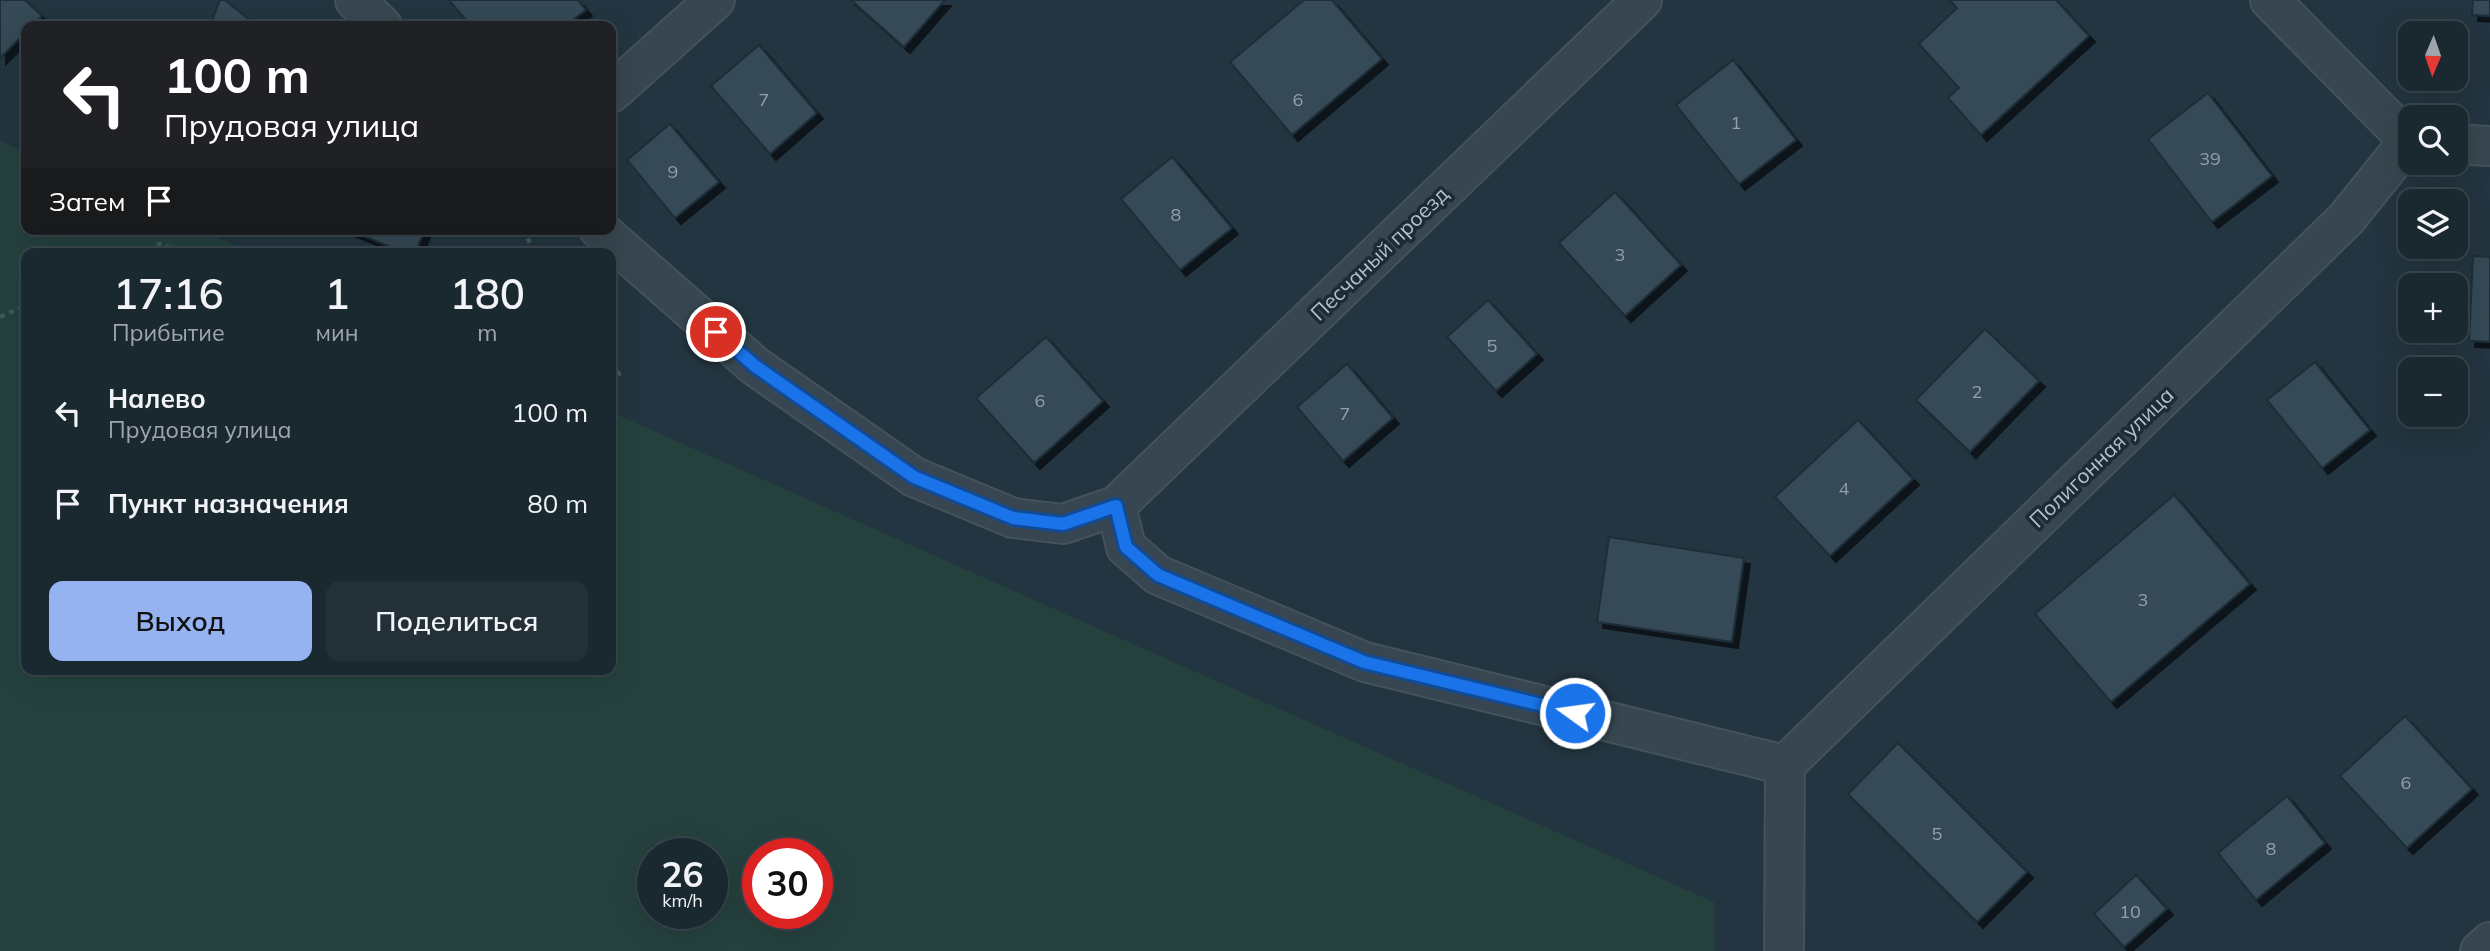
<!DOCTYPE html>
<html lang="ru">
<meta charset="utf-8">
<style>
:root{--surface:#1a2830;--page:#233038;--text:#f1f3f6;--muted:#9fa6ab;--line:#38444c;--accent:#95b2f1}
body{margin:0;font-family:Mulish,sans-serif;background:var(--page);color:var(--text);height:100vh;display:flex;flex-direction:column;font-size:26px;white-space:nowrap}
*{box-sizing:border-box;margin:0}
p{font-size:23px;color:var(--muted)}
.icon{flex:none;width:38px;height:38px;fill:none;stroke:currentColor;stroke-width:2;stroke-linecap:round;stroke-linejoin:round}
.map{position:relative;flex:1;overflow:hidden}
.side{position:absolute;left:21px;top:248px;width:595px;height:427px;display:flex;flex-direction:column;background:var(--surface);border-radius:14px;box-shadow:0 7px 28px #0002,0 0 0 2px var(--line)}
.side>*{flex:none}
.guide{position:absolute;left:21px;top:21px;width:595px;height:214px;border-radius:14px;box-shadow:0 7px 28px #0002,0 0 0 2px var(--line);background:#202124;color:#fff;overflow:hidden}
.needle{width:46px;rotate:182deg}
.buttons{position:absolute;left:2398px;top:21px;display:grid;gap:14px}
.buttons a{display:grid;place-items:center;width:70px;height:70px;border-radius:14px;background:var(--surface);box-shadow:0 7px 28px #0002,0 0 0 2px var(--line);font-size:35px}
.speed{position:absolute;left:637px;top:838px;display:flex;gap:14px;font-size:35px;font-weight:700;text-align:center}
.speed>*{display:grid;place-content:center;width:91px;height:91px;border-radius:50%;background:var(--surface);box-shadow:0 7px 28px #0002,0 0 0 2px var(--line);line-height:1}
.speed small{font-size:18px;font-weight:400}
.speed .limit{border:10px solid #d22;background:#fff;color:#111}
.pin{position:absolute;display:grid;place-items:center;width:60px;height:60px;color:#fff;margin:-30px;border:4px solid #fff;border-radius:50%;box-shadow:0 2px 7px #0007}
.me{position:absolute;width:77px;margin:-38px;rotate:284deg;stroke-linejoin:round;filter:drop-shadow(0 0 5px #0008)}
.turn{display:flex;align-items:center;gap:24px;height:147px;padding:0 28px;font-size:32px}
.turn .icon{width:91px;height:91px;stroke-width:2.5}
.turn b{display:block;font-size:49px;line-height:60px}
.then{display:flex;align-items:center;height:66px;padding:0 28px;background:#0003;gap:14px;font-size:26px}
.eta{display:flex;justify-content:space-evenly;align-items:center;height:119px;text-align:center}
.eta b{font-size:42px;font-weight:600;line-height:49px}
.button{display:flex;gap:14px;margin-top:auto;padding:14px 28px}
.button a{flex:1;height:80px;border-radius:14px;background:var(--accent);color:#111;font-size:28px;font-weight:600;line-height:80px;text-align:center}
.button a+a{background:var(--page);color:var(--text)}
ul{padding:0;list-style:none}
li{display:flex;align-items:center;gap:21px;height:91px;padding:0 28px}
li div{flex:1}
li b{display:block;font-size:26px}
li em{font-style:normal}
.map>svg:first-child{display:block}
.green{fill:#25413e;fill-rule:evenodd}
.building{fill:#344a56;stroke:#1e2d37;stroke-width:2;filter:url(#shadow)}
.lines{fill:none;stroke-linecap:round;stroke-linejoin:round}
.minor-casing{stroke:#43525c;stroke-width:42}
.path{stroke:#3e5956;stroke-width:4.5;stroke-dasharray:5 5;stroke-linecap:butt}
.minor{stroke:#374650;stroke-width:38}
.route-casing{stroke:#114b97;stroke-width:18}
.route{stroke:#1a73e8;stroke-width:12}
.labels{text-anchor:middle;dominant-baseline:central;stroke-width:7;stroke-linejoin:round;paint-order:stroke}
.number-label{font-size:18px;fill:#91a1ac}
.street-label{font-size:21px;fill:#b3c1cb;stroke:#1c2b35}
</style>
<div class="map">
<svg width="2490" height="951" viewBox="0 0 2490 951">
<defs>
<filter id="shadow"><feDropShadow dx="6" dy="6" stdDeviation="0" flood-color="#0009"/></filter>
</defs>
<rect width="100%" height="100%" fill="#233540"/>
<path class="green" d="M0 141 26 153V229H199L254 254H26V670H611V412L1714 902 1715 951H0ZM712 854V914H653V854ZM817 854V914H758V854Z"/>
<g class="building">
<polygon points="0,0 25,0 42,16 32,26 26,26 26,32 0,58"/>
<polygon points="220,0 225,0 257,26 210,26"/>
<polygon points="449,0 578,0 586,10 565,26 471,26"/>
<polygon points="851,0 945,0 904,47"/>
<polygon points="1304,0 1332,0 1382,59 1292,135 1230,62"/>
<polygon points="1950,0 2056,0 2089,36 1981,135 1948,98 1959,88 1919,44 1957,8"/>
<polygon points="2473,0 2490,0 2490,16 2472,15"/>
<polygon points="759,45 817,113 770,154 711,86"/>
<polygon points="1733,60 1796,140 1739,184 1676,105"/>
<polygon points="2208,93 2272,176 2212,222 2148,139"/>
<polygon points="670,124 719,182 675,218 627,160"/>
<polygon points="1172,157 1232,228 1180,270 1121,199"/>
<polygon points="1615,192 1681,265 1625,316 1559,243"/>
<polygon points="346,229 425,229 415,254 408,254"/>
<polygon points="2473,256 2490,257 2490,342 2469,341"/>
<polygon points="1488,300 1537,354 1496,391 1447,337"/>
<polygon points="1985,329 2039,381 1970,452 1916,400"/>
<polygon points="1046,337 1103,401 1034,463 976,398"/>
<polygon points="2315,362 2370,430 2322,468 2267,400"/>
<polygon points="1347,364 1393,418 1343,461 1297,407"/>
<polygon points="1858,420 1913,479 1830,556 1775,497"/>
<polygon points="2174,495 2250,584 2111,702 2035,614"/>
<polygon points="1609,537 1744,558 1732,642 1597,622"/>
<polygon points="2405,716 2472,789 2407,848 2340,776"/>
<polygon points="1898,743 2027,872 1977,922 1848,794"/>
<polygon points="2287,796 2325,843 2256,900 2218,853"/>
<polygon points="2136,875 2167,909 2124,947 2094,914"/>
</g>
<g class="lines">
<defs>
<g id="minor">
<polyline points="355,0 382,26"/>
<polyline points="2270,0 2410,142"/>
<polyline points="611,93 715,0"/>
<polyline points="2455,144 2490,146"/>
<polyline points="599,229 755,366 914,477 1013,518 1063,524 1116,506 1642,0"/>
<polyline points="1116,506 1126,547 1158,575 1365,662 1785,765"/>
<polyline points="1785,765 2346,219 2408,142"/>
<polyline points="1784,951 1785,765"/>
<polyline points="2480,951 2490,942"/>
</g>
</defs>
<use href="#minor" class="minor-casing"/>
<g class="path">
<polyline points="524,229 534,254"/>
<polyline points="139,254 162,243 177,254"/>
<polyline points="0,317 26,305"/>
<polyline points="611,363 619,374 611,382"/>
</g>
<use href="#minor" class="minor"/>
</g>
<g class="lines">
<defs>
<polyline id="route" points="716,332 755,366 914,477 1013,518 1063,524 1116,506 1126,547 1158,575 1364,662 1575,713"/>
</defs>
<use href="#route" class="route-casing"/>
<use href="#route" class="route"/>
</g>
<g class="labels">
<g class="number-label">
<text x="764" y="99">7</text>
<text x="1298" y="99">6</text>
<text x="1736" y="122">1</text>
<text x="2210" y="158">39</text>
<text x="673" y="171">9</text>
<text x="1176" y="214">8</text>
<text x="1620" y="254">3</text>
<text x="1492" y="345">5</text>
<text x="1977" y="391">2</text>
<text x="1040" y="400">6</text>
<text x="1345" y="413">7</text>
<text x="1844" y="488">4</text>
<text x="2143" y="599">3</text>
<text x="2406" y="782">6</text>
<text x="1937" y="833">5</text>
<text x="2271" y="848">8</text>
<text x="2130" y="911">10</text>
</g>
<g class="street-label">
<text transform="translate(1379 253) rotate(-44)">Песчаный проезд</text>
<text transform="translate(2101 457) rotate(-44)">Полигонная улица</text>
</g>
</g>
</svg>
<div class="buttons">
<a><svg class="needle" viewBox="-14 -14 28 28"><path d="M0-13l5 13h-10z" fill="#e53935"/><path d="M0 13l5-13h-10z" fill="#9fa6ab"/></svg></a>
<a><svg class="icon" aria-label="search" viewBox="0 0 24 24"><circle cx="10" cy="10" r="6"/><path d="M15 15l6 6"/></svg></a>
<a><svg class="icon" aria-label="layers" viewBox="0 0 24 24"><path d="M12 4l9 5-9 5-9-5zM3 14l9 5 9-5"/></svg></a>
<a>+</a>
<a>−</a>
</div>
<div class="speed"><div>26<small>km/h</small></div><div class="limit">30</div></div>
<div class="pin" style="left:716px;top:332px;background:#d93025"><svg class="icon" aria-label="arrive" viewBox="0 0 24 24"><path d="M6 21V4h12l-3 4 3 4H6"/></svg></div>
<svg class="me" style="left:1575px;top:713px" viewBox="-20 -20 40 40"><circle r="17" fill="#1a73e8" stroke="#fff" stroke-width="3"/><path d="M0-11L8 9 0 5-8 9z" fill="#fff"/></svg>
<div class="guide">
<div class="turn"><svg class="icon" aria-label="left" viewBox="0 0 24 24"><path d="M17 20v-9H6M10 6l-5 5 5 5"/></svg><div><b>100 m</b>Прудовая улица</div></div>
<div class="then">Затем<svg class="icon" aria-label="arrive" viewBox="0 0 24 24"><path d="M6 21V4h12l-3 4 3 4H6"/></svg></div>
</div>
<section class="side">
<div class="eta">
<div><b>17:16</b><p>Прибытие</p></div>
<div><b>1</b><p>мин</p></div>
<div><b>180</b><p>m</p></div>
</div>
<ul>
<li><svg class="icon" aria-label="left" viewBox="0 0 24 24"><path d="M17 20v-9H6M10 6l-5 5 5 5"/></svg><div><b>Налево</b><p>Прудовая улица</p></div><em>100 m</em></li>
<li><svg class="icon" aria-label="arrive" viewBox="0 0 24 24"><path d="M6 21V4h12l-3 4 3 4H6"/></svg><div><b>Пункт назначения</b></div><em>80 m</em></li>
</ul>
<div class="button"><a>Выход</a><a>Поделиться</a></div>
</section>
</div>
